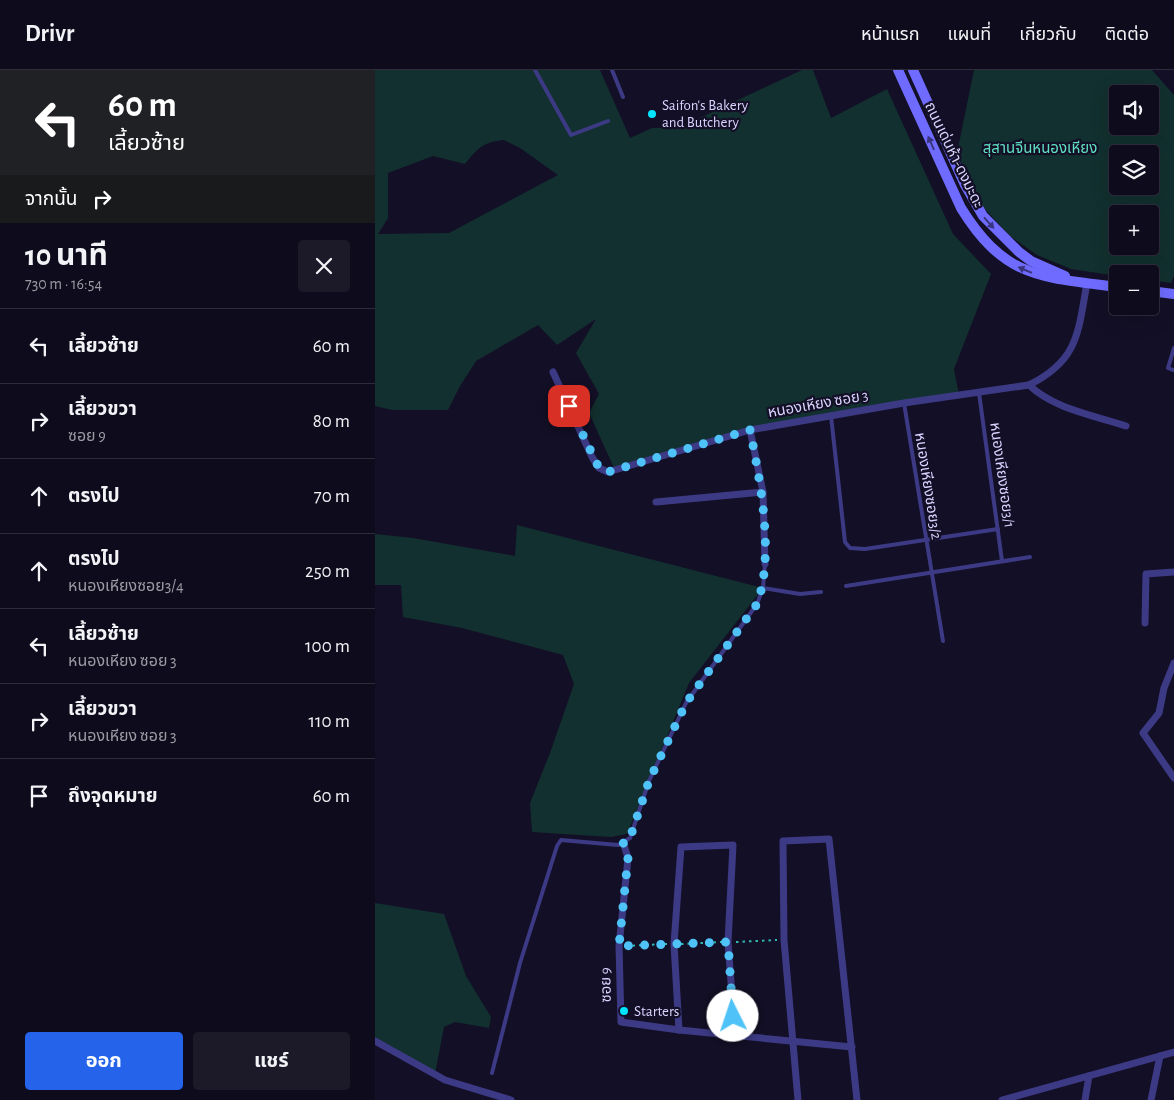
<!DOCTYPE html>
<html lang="th">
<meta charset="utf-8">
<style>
:root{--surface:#0e0b1c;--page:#1c1929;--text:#f1f3f6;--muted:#9b9ba3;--line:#2e2b3b;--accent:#2563eb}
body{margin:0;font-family:"Alegreya Sans","Noto Sans Thai",sans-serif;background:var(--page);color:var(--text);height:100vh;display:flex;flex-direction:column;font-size:19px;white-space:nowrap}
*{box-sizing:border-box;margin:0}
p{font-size:16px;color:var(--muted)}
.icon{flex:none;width:28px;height:28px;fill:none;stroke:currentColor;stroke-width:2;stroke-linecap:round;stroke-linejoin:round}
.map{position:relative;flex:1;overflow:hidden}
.panel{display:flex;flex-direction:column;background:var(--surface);width:375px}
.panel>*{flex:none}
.top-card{background:#202124;color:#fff;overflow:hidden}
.controls{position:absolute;left:734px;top:15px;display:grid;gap:10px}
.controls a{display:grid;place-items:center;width:50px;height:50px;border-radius:5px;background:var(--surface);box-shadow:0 5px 20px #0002,0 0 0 1px var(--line);font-size:25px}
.pin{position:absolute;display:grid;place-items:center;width:42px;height:42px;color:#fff;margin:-21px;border-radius:10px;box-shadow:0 2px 8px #0006}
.me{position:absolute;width:55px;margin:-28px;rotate:356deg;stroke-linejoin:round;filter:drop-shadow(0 0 4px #0008)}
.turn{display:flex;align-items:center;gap:18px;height:105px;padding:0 25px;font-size:22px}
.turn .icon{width:65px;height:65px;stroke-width:2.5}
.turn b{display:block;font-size:35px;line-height:42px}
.then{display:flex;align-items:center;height:48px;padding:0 25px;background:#0003;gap:10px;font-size:19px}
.round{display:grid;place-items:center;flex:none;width:52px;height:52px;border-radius:5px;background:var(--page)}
.headline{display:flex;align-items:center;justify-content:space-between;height:85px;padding:0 25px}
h1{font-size:30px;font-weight:700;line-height:38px}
.cta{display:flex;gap:10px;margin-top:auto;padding:10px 25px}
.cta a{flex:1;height:58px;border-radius:5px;background:var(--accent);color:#fff;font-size:20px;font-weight:700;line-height:58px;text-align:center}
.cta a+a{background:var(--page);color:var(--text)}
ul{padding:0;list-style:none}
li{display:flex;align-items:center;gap:15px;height:75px;padding:0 25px;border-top:1px solid var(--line)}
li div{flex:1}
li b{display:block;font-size:19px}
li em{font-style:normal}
header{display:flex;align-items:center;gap:30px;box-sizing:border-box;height:70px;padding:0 25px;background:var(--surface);border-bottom:1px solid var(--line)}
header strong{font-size:24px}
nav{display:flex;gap:28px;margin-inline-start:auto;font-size:18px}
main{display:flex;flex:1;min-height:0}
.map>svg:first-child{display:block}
.green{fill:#12302f;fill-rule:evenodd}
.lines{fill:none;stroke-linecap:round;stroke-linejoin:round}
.path{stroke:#2fb8b0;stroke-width:2;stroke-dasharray:2.5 4;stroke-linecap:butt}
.service{stroke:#3d3a85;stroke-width:4}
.minor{stroke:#3d3a85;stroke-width:7}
.secondary{stroke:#6f6bff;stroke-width:10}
.oneway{fill:#38347d}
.route{stroke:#4fc3f7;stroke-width:9;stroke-dasharray:0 16.2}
.poi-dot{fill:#00e5ff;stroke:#130f26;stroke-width:2}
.labels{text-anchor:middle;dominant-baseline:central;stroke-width:4.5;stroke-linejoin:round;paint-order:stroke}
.poi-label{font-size:15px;fill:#d9d4ff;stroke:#130f26;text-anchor:start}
.park-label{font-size:15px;fill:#5fe0c0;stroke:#130f26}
.street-label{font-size:15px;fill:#d9d4ff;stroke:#130f26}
</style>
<header>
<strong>Drivr</strong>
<nav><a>หน้าแรก</a><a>แผนที่</a><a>เกี่ยวกับ</a><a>ติดต่อ</a></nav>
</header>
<main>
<section class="panel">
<div class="top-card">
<div class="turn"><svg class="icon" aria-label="left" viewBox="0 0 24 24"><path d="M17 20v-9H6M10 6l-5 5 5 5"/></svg><div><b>60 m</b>เลี้ยวซ้าย</div></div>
<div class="then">จากนั้น<svg class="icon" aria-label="right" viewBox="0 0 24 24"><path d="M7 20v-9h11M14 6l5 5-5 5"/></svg></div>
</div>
<div class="headline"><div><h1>10 นาที</h1><p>730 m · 16:54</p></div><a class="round"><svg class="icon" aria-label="close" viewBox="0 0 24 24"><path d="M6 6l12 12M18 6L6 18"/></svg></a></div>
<ul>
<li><svg class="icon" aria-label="left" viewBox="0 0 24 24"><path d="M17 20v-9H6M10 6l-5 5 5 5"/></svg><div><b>เลี้ยวซ้าย</b></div><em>60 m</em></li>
<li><svg class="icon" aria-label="right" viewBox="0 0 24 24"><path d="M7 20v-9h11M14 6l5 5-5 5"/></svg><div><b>เลี้ยวขวา</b><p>ซอย 9</p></div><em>80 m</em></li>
<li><svg class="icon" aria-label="ahead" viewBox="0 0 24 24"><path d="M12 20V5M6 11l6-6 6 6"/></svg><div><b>ตรงไป</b></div><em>70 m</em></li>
<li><svg class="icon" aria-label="ahead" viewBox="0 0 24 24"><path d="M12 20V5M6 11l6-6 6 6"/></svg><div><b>ตรงไป</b><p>หนองเหียงซอย3/4</p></div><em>250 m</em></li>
<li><svg class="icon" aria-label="left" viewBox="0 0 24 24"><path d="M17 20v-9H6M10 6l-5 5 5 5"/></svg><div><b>เลี้ยวซ้าย</b><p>หนองเหียง ซอย 3</p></div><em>100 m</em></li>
<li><svg class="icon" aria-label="right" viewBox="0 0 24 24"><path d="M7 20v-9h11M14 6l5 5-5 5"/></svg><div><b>เลี้ยวขวา</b><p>หนองเหียง ซอย 3</p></div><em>110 m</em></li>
<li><svg class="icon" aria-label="arrive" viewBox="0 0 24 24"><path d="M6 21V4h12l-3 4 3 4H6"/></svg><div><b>ถึงจุดหมาย</b></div><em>60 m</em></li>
</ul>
<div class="cta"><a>ออก</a><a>แชร์</a></div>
</section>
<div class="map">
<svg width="799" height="1030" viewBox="0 0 799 1030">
<rect width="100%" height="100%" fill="#130f26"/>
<g class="green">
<path d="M0 0H225L255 68 277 58H303L427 0H438L456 48 512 19 578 164 616 204 579 299 584 325 367 363 240 400 214 343 224 324 201 283 221 249 182 275 163 255 101 291 85 316 73 340H17L0 336ZM129 70 145 78 183 105 74 163 3 164 13 148V103L58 86 90 94C103 78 108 72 129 70Z"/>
<path d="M599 0H777L799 25V206L796 213 775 210V204H742V206L696 199 662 185 635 166 607 136 582 83ZM742 24H775V56H742ZM742 84H775V116H742ZM742 144H775V176H742Z"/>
<polygon points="142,455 388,518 314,613 252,764 236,767 157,762 155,733 175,683 199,614 188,585 87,558 28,547 26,515 0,515 0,464 38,468 140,486"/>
<polygon points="0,833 69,844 91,906 116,947 114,958 80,952 69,957 60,1004 0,972"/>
</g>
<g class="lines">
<g class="path">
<polyline points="361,872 402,870"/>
<polyline points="306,874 347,872"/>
<polyline points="251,876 292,874"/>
</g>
<g class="service">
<polyline points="160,0 196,65 233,51"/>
<polyline points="237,0 248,27"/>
<polyline points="798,300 793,298 799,278"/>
<polyline points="604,323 627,491"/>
<polyline points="529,333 568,571"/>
<polyline points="456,346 470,472 475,478 490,479 623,459"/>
<polyline points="471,516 655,487"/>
<polyline points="388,518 425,524 446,522"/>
<polyline points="117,1003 145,893 182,776 186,770 243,775 255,768 274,711 311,633 382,534 388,518 390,494"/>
</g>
<g class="minor">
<path d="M178 302 217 387 224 398 233 402 375 360 529 333 654 315C704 290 703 262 712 213"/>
<path d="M654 315C679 339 718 345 751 356"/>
<polyline points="375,360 388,422 390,494"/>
<polyline points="281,432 388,422"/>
<polyline points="770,553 771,504 799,502"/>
<polyline points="799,593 789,618 784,643 768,663 799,708"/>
<polyline points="248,772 253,788 244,876 246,952 304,960 477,977"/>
<polyline points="304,960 299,874 306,777 358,775 353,872 360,965"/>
<polyline points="0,971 70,1010 136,1030"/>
<polyline points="423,1030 409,870 408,771 454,769 482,1030"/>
<polyline points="627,1030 799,982"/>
<polyline points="710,1030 714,1006"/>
<polyline points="776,1030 785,986"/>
</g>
<g class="secondary">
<path d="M523 0 586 138C630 209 666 207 742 217"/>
<polyline points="538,0 590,115 608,146 644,182 656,191 690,206"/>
<polyline points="775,221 799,224"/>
</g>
</g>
<defs><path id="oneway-solid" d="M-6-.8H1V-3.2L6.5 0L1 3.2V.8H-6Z" transform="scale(1.25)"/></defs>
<g class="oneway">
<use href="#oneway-solid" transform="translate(556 73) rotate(-114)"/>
<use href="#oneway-solid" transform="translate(614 153) rotate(48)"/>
<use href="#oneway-solid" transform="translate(650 200) rotate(-157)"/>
</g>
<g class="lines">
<path class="route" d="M194 336 224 398 233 402 375 360C385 410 400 485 382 534L311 633 274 711 255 768 248 772 253 788 244 876 353 872 358 946"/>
</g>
<g class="poi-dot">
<circle cx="277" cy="44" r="5"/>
<circle cx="249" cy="941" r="5"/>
</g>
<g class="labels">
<g class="poi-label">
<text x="287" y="35">Saifon's Bakery<tspan x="287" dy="17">and Butchery</tspan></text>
<text x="259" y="941">Starters</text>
</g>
<g class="park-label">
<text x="665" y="78">สุสานจีนหนองเหียง</text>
</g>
<g class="street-label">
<text transform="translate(579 85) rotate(64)">ถนนเด่นห้า-ดงมะดะ</text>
<text transform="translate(443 334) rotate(-10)">หนองเหียง ซอย 3</text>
<text transform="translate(627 405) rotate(82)">หนองเหียงซอย3/1</text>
<text transform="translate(553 416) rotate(81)">หนองเหียงซอย3/2</text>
<text transform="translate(231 915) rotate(-91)">ซอย 9</text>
</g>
</g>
</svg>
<div class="controls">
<a><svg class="icon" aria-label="sound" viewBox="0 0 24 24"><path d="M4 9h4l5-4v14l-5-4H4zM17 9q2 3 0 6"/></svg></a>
<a><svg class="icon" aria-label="layers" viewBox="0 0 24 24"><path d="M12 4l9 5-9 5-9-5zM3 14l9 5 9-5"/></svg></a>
<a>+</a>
<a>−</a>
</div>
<div class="pin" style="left:194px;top:336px;background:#d93025"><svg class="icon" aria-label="arrive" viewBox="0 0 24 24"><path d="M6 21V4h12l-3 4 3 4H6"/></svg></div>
<svg class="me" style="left:358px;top:946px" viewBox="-20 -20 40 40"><circle r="19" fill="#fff"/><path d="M0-13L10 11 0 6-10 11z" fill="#4fc3f7"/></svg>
</div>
</main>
